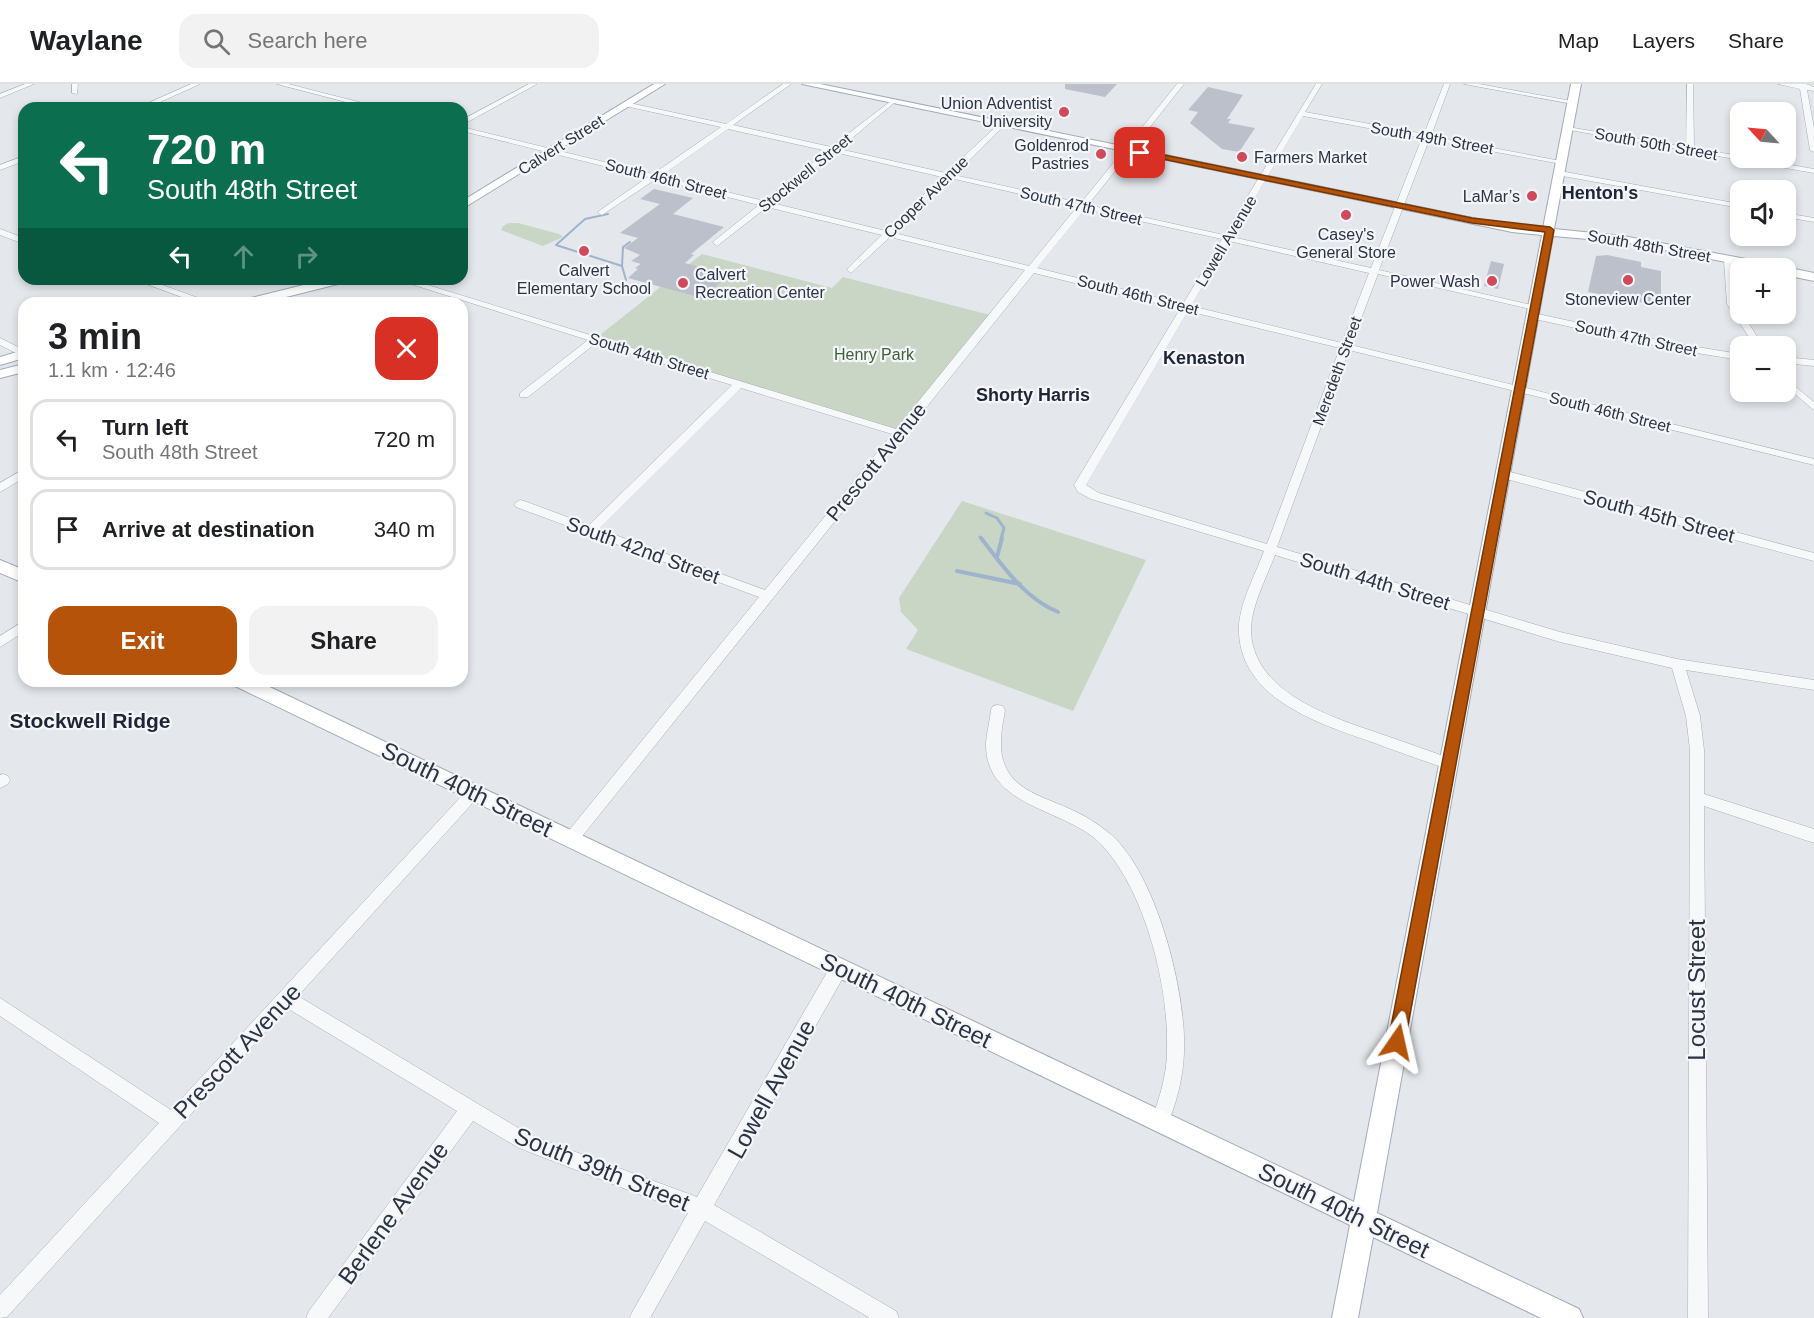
<!DOCTYPE html>
<meta charset="utf-8">
<style>
:root{--surface:#fff;--page:#f2f2f2;--text:#202124;--muted:#757577;--line:#e0e0e0;--accent:#b45309}
body{margin:0;font-family:Helvetica,sans-serif;background:var(--page);color:var(--text);height:100vh;display:flex;flex-direction:column;font-size:22px;white-space:nowrap}
*{box-sizing:border-box;margin:0}
p{font-size:20px;color:var(--muted)}
.icon{flex:none;width:33px;height:33px;fill:none;stroke:currentColor;stroke-width:2;stroke-linecap:round;stroke-linejoin:round}
.map{position:relative;flex:1;overflow:hidden}
.drawer{position:absolute;left:18px;top:213px;width:450px;height:390px;display:flex;flex-direction:column;background:var(--surface);border-radius:18px;box-shadow:0 3px 9px #0003}
.drawer>*{flex:none}
.guide{position:absolute;left:18px;top:18px;width:450px;height:183px;border-radius:18px;box-shadow:0 3px 9px #0003;background:#0b6e4f;color:#fff;overflow:hidden}
.needle{width:39px;rotate:296deg}
.fabs{position:absolute;left:1730px;top:18px;display:grid;gap:12px}
.fabs a{display:grid;place-items:center;width:66px;height:66px;border-radius:12px;background:var(--surface);box-shadow:0 3px 9px #0003;font-size:30px}
.pin{position:absolute;display:grid;place-items:center;width:51px;height:51px;color:#fff;margin:-26px;border-radius:12px;box-shadow:0 3px 9px #0006}
.me{position:absolute;width:66px;margin:-33px;rotate:11deg;stroke-linejoin:round;filter:drop-shadow(0 0 4px #0008)}
.turn{display:flex;align-items:center;gap:21px;height:126px;padding:0 30px;font-size:27px}
.turn .icon{width:78px;height:78px;stroke-width:2.5}
.turn b{display:block;font-size:42px;line-height:51px}
.lanes{display:flex;align-items:center;height:57px;padding:0 30px;background:#0003;justify-content:center;gap:30px;direction:ltr}
.lanes .off{opacity:.35}
.round{display:grid;place-items:center;flex:none;width:63px;height:63px;border-radius:18px;background:var(--page)}
.headline{display:flex;align-items:center;justify-content:space-between;height:102px;padding:0 30px}
h1{font-size:36px;font-weight:800;line-height:45px}
.action{display:flex;gap:12px;margin-top:auto;padding:12px 30px}
.action a{flex:1;height:69px;border-radius:18px;background:var(--accent);color:#fff;font-size:24px;font-weight:800;line-height:69px;text-align:center}
.action a+a{background:var(--page);color:var(--text)}
ul{padding:0;list-style:none}
li{display:flex;align-items:center;gap:18px;height:81px;margin:0 12px 9px;padding:0 18px;border:3px solid var(--line);border-radius:18px}
li div{flex:1}
li b{display:block;font-size:22px}
li em{font-style:normal}
header{display:flex;align-items:center;gap:36px;box-sizing:border-box;height:84px;padding:0 30px;background:var(--surface);border-bottom:2px solid var(--line)}
header strong{font-size:28px}
nav{display:flex;gap:33px;margin-inline-start:auto;font-size:21px}
.search{width:420px;height:54px;background:var(--page);display:flex;align-items:center;gap:15px;box-sizing:border-box;padding:0 21px;border-radius:18px;color:var(--muted);font-size:22px}
.map>svg:first-child{display:block}
.green{fill:#c9d6c5}
.lines{fill:none;stroke-linecap:round;stroke-linejoin:round}
.stream-far2{stroke:#9fb4cc;stroke-width:2}
.stream-far1{stroke:#9fb4cc;stroke-width:3}
.stream{stroke:#9fb4cc;stroke-width:4}
.building{fill:#bbc0ca}
.minor-casing{stroke:#a9aeb7;stroke-width:1}
.major-casing{stroke:#a3abb8;stroke-width:2}
.minor{fill:#f7f8fa;fill-rule:evenodd}
.major{fill:#fff;fill-rule:evenodd}
.route{fill:#b45309;stroke:#753606;stroke-width:1.5}
.poi-dot{fill:#d1495b;stroke:#f4f6f9;stroke-width:2}
.labels{text-anchor:middle;dominant-baseline:central;stroke-width:4.5;stroke-linejoin:round;paint-order:stroke}
.far-poi-label{font-size:16px;fill:#2b3445;stroke:#f4f6f9;text-anchor:end}
.far-street-label{font-size:16px;fill:#2b3445;stroke:#f4f6f9}
.far-park-label{font-size:16px;fill:#3f6138;stroke:#f4f6f9}
.far-neighbourhood-label{font-size:18px;font-weight:bold;fill:#1d2536;stroke:#f4f6f9}
.street-label{font-size:20px;fill:#2b3445;stroke:#f4f6f9}
.neighbourhood-label{font-size:21px;font-weight:bold;fill:#1d2536;stroke:#f4f6f9}
.near-street-label{font-size:24px;fill:#2b3445;stroke:#f4f6f9}
</style>
<header>
<strong>Waylane</strong>
<div class="search"><svg class="icon" aria-label="search" viewBox="0 0 24 24"><circle cx="10" cy="10" r="6"/><path d="M15 15l6 6"/></svg>Search here</div>
<nav><a>Map</a><a>Layers</a><a>Share</a></nav>
</header>
<div class="map">
<svg width="1814" height="1234" viewBox="0 0 1814 1234">
<rect width="100%" height="100%" fill="#e4e7ec"/>
<g class="green">
<polygon points="509,139 518,139 559,150 563,153 543,162 501,146 503,142"/>
<polygon points="702,170 832,204 843,193 994,232 899,349 595,255"/>
<polygon points="962,417 1146,476 1073,627 906,565 918,546 901,528 899,514"/>
</g>
<g class="lines">
<g class="stream-far2">
<polyline points="608,130 585,135 556,161 622,182 626,196"/>
<polyline points="622,182 623,163 630,158"/>
</g>
<g class="stream-far1">
<polyline points="986,429 997,434 1004,444 1001,455"/>
<polyline points="980,453 982,455"/>
</g>
<g class="stream">
<path d="M981 454C1003 482 1024 514 1058 528"/>
<polyline points="997,473 1002,454"/>
<polyline points="957,487 1020,500"/>
</g>
</g>
<g class="building">
<polygon points="1065,0 1117,0 1105,13 1065,5"/>
<polygon points="1208,3 1243,11 1227,35 1231,35 1228,39 1255,44 1239,68 1222,65 1190,39 1198,28 1188,26"/>
<polygon points="654,105 693,114 673,130 724,143 691,170 694,171 685,179 729,191 702,214 628,194 638,185 635,184 641,180 631,177 640,171 624,164 638,154 620,149 660,120 640,115"/>
<polygon points="1607,171 1641,178 1641,183 1661,187 1661,222 1588,208 1596,172"/>
<polygon points="1491,177 1504,180 1498,205 1484,202"/>
</g>
<g class="lines">
<defs>
<g id="minor">
<polygon points="25,0 34,0 0,14 0,10"/>
<polygon points="72,0 78,0 77,10 72,9"/>
<polygon points="191,0 200,0 147,24 137,24"/>
<polygon points="277,0 288,0 382,24 369,24"/>
<polygon points="529,0 537,0 462,41 462,36"/>
<path d="M783 0H791L733 41 831 63 892 16 894 17V19L839 65 946 89 1001 38H1004V42L954 91 1081 119 1177 0H1184L1088 121 1224 151 1316 0H1322L1305 28 1424 50 1444 0H1450L1431 52 1566 78 1562 80 1429 56 1379 186 1540 223 1535 226 1378 190 1351 261 1814 375V381L1349 266 1277 463 1560 548 1677 575 1814 596V606L1686 586 1700 632 1704 666V710L1814 745V759L1704 722 1708 1234H1688L1690 666 1686 632 1672 584 1560 558 1275 471C1266 495 1250 524 1251 549 1255 610 1334 634 1381 650 1406 659 1430 667 1455 676L1457 680 1455 684 1450 686 1445 684C1421 676 1396 667 1372 658 1320 640 1243 616 1239 550 1237 523 1255 492 1264 467L1091 415 1078 408 1074 401 1180 225 1034 189 576 760 571 762 566 760 564 755 566 750 759 513 516 423 514 420 520 416 524 417 589 441 732 301 596 259 528 313H520V309L588 256 395 195H408L896 345 1025 186 890 153 851 189 847 186 848 184 882 151 767 123 717 162 713 159 714 157 759 121 656 95 602 131 598 129 599 127 648 93 462 47V43L653 90 721 43 625 22V18L726 40ZM1303 32 1422 54 1371 184 1232 153ZM728 45 827 67 764 117 661 92ZM834 68 942 93 886 147 772 119ZM950 94 1077 123 1029 182 894 149ZM1085 125 1222 155 1183 220 1037 184ZM1229 157 1369 189 1342 259 1191 222ZM1188 227 1340 264 1267 460 1099 409 1086 401ZM741 304 892 350 765 506 599 445Z"/>
<polygon points="1464,0 1479,0 1577,18 1573,20"/>
<polygon points="1687,0 1693,0 1694,64 1814,85 1814,89 1564,45 1568,43 1686,63"/>
<polygon points="1778,0 1806,0 1814,3 1814,7 1807,6 1814,44 1814,68 1810,66 1800,5"/>
<polygon points="24,72 24,77 0,86 0,81"/>
<polygon points="1560,87 1740,120 1740,124 1557,91 1556,89"/>
<polygon points="1785,129 1814,134 1814,138 1785,133"/>
<polygon points="0,145 24,154 24,160 0,151"/>
<polygon points="1728,173 1732,176 1737,220 1740,230 1743,230 1763,262 1755,262 1727,220 1724,176"/>
<polygon points="133,195 146,195 212,219 198,219"/>
<polygon points="1533,229 1672,259 1740,270 1740,276 1672,265 1530,234 1528,232"/>
<polygon points="0,254 24,266 24,273 0,261"/>
<polygon points="1785,273 1814,276 1814,282 1785,279"/>
<polygon points="1785,294 1814,318 1814,326 1785,302"/>
<polygon points="24,385 24,394 0,408 0,399"/>
<polygon points="1503,386 1814,469 1814,477 1499,393 1499,387"/>
<polygon points="24,537 24,548 0,563 0,552"/>
<path d="M998 621 1003 622 1005 626C1001 649 996 672 1011 692 1024 709 1051 716 1070 725 1084 731 1097 739 1109 749 1156 787 1187 910 1184 969 1183 995 1176 1021 1166 1044L1160 1047 1154 1044 1151 1038C1159 1015 1167 991 1167 967 1169 903 1146 809 1102 761 1066 723 984 725 986 658 987 647 990 636 991 626L993 622Z"/>
<polygon points="3,690 8,692 10,696 8,700 0,704 0,691"/>
<polygon points="474,702 479,704 481,708 479,712 298,912 530,1051 697,1113 833,878 839,876 845,878 847,884 845,890 714,1121 896,1227 899,1234 870,1234 705,1137 650,1234 629,1234 688,1129 519,1064 473,1037 328,1234 306,1234 309,1227 457,1027 287,924 7,1233 0,1234 0,1211 159,1039 0,932 0,914 171,1026 469,704"/>
</g>
<g id="major">
<polygon points="654,0 665,0 462,125 462,117"/>
<polygon points="802,0 820,0 1512,142 1543,144 1571,0 1581,0 1554,145 1623,152 1773,180 1779,184 1757,184 1623,158 1553,152 1377,1129 1579,1225 1583,1234 1541,1234 1373,1153 1358,1234 1332,1234 1350,1141 235,602 232,597 257,597 1354,1118 1542,151 1512,148"/>
<polygon points="1785,183 1814,189 1814,197 1785,191 1785,184 1781,184"/>
<polygon points="328,195 344,196 342,199 262,219 241,219 243,216"/>
<polygon points="24,266 24,274 0,281 0,273"/>
<polygon points="24,280 24,288 0,294 0,286"/>
<polygon points="0,476 24,486 24,499 0,489"/>
</g>
</defs>
<use href="#minor" class="minor-casing"/>
<use href="#major" class="major-casing"/>
<use href="#minor" class="minor"/>
<use href="#major" class="major"/>
</g>
<polygon class="route" points="1140,66 1472,134 1550,143 1554,146 1405,958 1403,964 1397,967 1391,964 1388,958 1545,148 1472,139 1138,70 1138,67"/>
<g class="poi-dot">
<circle cx="1064" cy="28" r="6"/>
<circle cx="1101" cy="70" r="6"/>
<circle cx="1242" cy="73" r="6"/>
<circle cx="1532" cy="112" r="6"/>
<circle cx="1346" cy="131" r="6"/>
<circle cx="584" cy="167" r="6"/>
<circle cx="1628" cy="196" r="6"/>
<circle cx="1492" cy="197" r="6"/>
<circle cx="683" cy="199" r="6"/>
</g>
<g class="labels">
<g class="far-poi-label">
<text x="1052" y="19">Union Adventist<tspan x="1052" dy="18">University</tspan></text>
<text x="1089" y="61">Goldenrod<tspan x="1089" dy="18">Pastries</tspan></text>
<text x="1254" y="73" text-anchor="start">Farmers Market</text>
<text x="1520" y="112">LaMar’s</text>
<text x="1346" y="150" text-anchor="middle">Casey's<tspan x="1346" dy="18">General Store</tspan></text>
<text x="584" y="186" text-anchor="middle">Calvert<tspan x="584" dy="18">Elementary School</tspan></text>
<text x="695" y="190" text-anchor="start">Calvert<tspan x="695" dy="18">Recreation Center</tspan></text>
<text x="1480" y="197">Power Wash</text>
<text x="1628" y="215" text-anchor="middle">Stoneview Center</text>
</g>
<g class="far-street-label">
<text transform="translate(1432 54) rotate(10)">South 49th Street</text>
<text transform="translate(1656 60) rotate(10)">South 50th Street</text>
<text transform="translate(561 61) rotate(-32)">Calvert Street</text>
<text transform="translate(805 89) rotate(-39)">Stockwell Street</text>
<text transform="translate(666 95) rotate(14)">South 46th Street</text>
<text transform="translate(926 113) rotate(-44)">Cooper Avenue</text>
<text transform="translate(1081 122) rotate(13)">South 47th Street</text>
<text transform="translate(1226 157) rotate(-59)">Lowell Avenue</text>
<text transform="translate(1649 162) rotate(10)">South 48th Street</text>
<text transform="translate(1138 211) rotate(14)">South 46th Street</text>
<text transform="translate(1636 254) rotate(12)">South 47th Street</text>
<text transform="translate(649 272) rotate(17)">South 44th Street</text>
<text transform="translate(1337 287) rotate(-70)">Meredeth Street</text>
<text transform="translate(1610 328) rotate(14)">South 46th Street</text>
</g>
<g class="far-park-label">
<text x="874" y="270">Henry Park</text>
</g>
<g class="far-neighbourhood-label">
<text x="1600" y="109">Henton's</text>
<text x="1204" y="274">Kenaston</text>
<text x="1033" y="311">Shorty Harris</text>
</g>
<g class="street-label">
<text transform="translate(876 378) rotate(-51)">Prescott Avenue</text>
<text transform="translate(1659 432) rotate(15)">South 45th Street</text>
<text transform="translate(643 466) rotate(20)">South 42nd Street</text>
<text transform="translate(1375 497) rotate(17)">South 44th Street</text>
</g>
<g class="neighbourhood-label">
<text x="90" y="636">Stockwell Ridge</text>
</g>
<g class="near-street-label">
<text transform="translate(467 705) rotate(26)">South 40th Street</text>
<text transform="translate(1696 906) rotate(-90)">Locust Street</text>
<text transform="translate(906 916) rotate(26)">South 40th Street</text>
<text transform="translate(237 967) rotate(-47)">Prescott Avenue</text>
<text transform="translate(771 1005) rotate(-61)">Lowell Avenue</text>
<text transform="translate(602 1085) rotate(22)">South 39th Street</text>
<text transform="translate(1344 1126) rotate(26)">South 40th Street</text>
<text transform="translate(393 1129) rotate(-54)">Berlene Avenue</text>
</g>
</g>
</svg>
<div class="fabs">
<a><svg class="needle" viewBox="-14 -14 28 28"><path d="M0-13l5 13h-10z" fill="#e53935"/><path d="M0 13l5-13h-10z" fill="#757577"/></svg></a>
<a><svg class="icon" aria-label="sound" viewBox="0 0 24 24"><path d="M4 9h4l5-4v14l-5-4H4zM17 9q2 3 0 6"/></svg></a>
<a>+</a>
<a>−</a>
</div>
<div class="pin" style="left:1140px;top:69px;background:#d93025"><svg class="icon" aria-label="arrive" viewBox="0 0 24 24"><path d="M6 21V4h12l-3 4 3 4H6"/></svg></div>
<svg class="me" style="left:1397px;top:958px" viewBox="-20 -20 40 40"><path d="M0-17L14 15 0 8-14 15z" fill="#b45309" stroke="#fff" stroke-width="4"/></svg>
<div class="guide">
<div class="turn"><svg class="icon" aria-label="left" viewBox="0 0 24 24"><path d="M17 20v-9H6M10 6l-5 5 5 5"/></svg><div><b>720 m</b>South 48th Street</div></div>
<div class="lanes"><svg class="icon" aria-label="left" viewBox="0 0 24 24"><path d="M17 20v-9H6M10 6l-5 5 5 5"/></svg><svg class="icon off" aria-label="ahead" viewBox="0 0 24 24"><path d="M12 20V5M6 11l6-6 6 6"/></svg><svg class="icon off" aria-label="right" viewBox="0 0 24 24"><path d="M7 20v-9h11M14 6l5 5-5 5"/></svg></div>
</div>
<section class="drawer">
<div class="headline"><div><h1>3 min</h1><p>1.1 km · 12:46</p></div><a class="round" style="background:#d93025;color:#fff"><svg class="icon" aria-label="close" viewBox="0 0 24 24"><path d="M6 6l12 12M18 6L6 18"/></svg></a></div>
<ul>
<li><svg class="icon" aria-label="left" viewBox="0 0 24 24"><path d="M17 20v-9H6M10 6l-5 5 5 5"/></svg><div><b>Turn left</b><p>South 48th Street</p></div><em>720 m</em></li>
<li><svg class="icon" aria-label="arrive" viewBox="0 0 24 24"><path d="M6 21V4h12l-3 4 3 4H6"/></svg><div><b>Arrive at destination</b></div><em>340 m</em></li>
</ul>
<div class="action"><a>Exit</a><a>Share</a></div>
</section>
</div>
